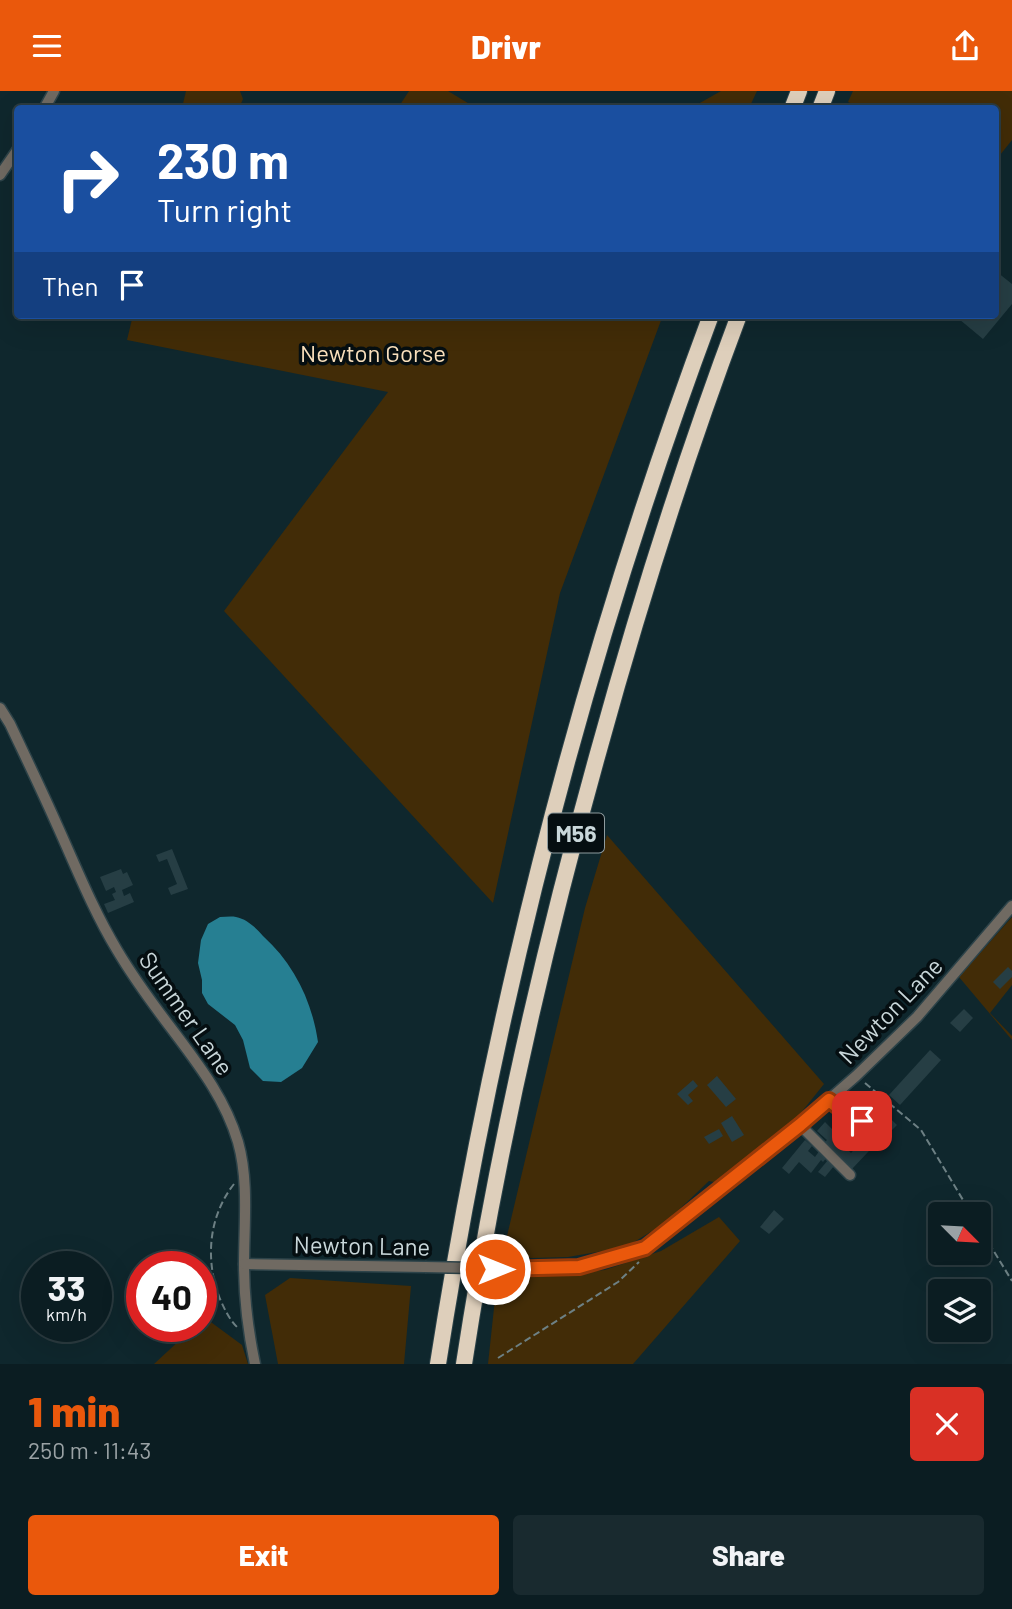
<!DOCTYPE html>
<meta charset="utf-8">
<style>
:root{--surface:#0b1d22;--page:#192a2f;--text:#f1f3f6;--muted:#9aa2a5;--line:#2b3b40;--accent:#ea580c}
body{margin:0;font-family:Barlow,sans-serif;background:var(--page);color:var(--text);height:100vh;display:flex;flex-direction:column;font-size:26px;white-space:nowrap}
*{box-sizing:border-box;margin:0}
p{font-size:23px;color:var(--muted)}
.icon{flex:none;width:38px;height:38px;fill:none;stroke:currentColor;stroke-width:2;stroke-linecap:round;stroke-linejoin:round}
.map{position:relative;height:1273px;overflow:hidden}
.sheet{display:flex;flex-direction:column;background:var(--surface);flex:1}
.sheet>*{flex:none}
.top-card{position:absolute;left:14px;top:14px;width:985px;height:214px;border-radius:7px;box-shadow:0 7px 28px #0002,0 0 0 2px var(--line);background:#1a4fa0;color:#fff;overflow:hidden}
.needle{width:46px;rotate:114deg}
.controls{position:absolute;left:928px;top:1111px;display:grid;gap:14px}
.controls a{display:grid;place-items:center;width:63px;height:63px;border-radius:7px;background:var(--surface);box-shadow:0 7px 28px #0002,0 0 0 2px var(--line);font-size:35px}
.speed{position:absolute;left:21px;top:1160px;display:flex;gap:14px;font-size:35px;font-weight:700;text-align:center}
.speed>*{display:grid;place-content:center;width:91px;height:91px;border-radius:50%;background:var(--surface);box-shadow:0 7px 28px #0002,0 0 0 2px var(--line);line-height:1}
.speed small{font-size:18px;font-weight:400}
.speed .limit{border:10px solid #d22;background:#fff;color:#111}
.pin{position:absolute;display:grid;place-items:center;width:60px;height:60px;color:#fff;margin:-30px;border-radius:14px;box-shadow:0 4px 10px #0006}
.me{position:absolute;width:77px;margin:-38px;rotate:90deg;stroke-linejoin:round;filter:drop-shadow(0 0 5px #0008)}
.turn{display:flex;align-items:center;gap:24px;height:147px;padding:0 28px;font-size:32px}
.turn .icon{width:91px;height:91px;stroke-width:2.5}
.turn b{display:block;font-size:49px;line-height:60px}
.then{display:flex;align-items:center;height:66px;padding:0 28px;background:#0003;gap:14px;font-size:26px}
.round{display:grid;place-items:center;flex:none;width:74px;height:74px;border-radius:7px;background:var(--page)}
.summary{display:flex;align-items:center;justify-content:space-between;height:119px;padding:0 28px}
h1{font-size:42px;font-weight:800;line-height:52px;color:var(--accent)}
.button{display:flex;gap:14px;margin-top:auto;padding:14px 28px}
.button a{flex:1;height:80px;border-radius:7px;background:var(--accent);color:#fff;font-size:28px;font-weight:800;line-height:80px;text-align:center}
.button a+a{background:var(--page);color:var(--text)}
header{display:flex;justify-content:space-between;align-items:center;height:91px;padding:0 28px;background:var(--accent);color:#fff;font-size:32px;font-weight:800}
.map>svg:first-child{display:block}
.green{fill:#422c07}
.water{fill:#267f92}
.building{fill:#263e44}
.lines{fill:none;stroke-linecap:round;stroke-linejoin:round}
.minor-casing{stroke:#2d4349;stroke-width:13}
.highway-casing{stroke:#2d4349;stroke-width:18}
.path{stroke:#6d8084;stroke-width:2;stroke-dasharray:7 3.5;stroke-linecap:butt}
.minor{stroke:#706a62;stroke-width:10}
.highway{stroke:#decfbb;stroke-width:16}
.minor-bridge-casing{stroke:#2d4349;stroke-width:13;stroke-linecap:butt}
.minor-bridge{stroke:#706a62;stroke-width:10}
.route-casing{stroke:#983908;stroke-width:18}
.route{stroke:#ea580c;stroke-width:12}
.labels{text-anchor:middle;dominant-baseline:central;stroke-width:7;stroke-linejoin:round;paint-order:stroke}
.shield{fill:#050e11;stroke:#8e9b9e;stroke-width:2}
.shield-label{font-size:23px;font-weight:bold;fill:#c9d7da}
.park-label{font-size:24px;fill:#fae0bc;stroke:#050e11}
.street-label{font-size:24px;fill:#c9d7da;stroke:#050e11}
</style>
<header><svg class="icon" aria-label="menu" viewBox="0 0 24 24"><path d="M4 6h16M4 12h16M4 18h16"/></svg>Drivr<svg class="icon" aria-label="share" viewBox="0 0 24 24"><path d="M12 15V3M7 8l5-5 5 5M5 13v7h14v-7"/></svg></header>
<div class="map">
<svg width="1012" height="1273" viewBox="0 0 1012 1273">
<rect width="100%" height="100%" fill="#0f272d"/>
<g class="green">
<polygon points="186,0 240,0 243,8 239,17 182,17"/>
<polygon points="409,0 448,0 476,17 398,17"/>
<polygon points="721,0 757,0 749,17 691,17"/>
<polygon points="853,0 1012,0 1012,49 996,69 996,18 862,17 848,11"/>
<polygon points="133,224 663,224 560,502 493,812 224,520 388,301 127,249"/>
<polygon points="607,744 824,993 800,1023 779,1046 718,1092 709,1090 665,1132 626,1156 568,1166 533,1167 502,1166 585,817"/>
<polygon points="1012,826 1012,894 990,922 1012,945 1012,949 959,886"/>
<polygon points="719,1126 740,1150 633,1273 488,1273 497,1189 605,1179 661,1160"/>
<polygon points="290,1187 411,1195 404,1273 278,1273 265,1204"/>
<polygon points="204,1226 242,1254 248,1273 154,1273 194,1236 201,1236 201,1228"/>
</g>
<path class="water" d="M220 826C225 826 231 825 236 826 247 828 256 837 263 845 294 873 312 910 318 951L302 977 281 991 263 990 250 977 243 949 235 934 208 913 202 902V889L198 872 201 849 208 833Z"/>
<g class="building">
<polygon points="997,181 1012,193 1012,213 983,248 959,228 962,224 996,224"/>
<polygon points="172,758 188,798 171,804 168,797 177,793 167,768 159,771 156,764"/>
<polygon points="121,778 123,783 127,781 133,794 122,799 124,805 130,802 134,811 108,822 104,813 115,809 112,803 116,801 114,796 106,800 100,786"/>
<polygon points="1008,876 1012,880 1012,886 1000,898 993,891"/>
<polygon points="964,918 973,927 960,941 950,932"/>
<polygon points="930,959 941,969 900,1014 889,1004"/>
<polygon points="717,985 736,1008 726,1016 707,994"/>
<polygon points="693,989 698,995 688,1004 693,1010 688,1014 677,1003"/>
<polygon points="871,1009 897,1034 885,1046 884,1044 852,1078 824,1052 827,1049 817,1040 825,1031 835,1041 833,1044 851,1062 875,1036 859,1021"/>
<polygon points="732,1025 744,1044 732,1051 721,1032"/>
<polygon points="719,1038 723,1045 709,1053 704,1046"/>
<polygon points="805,1049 812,1055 808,1060 815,1066 820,1059 828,1065 823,1071 821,1069 811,1082 799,1071 789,1083 782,1077"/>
<polygon points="828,1069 834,1075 825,1086 818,1081"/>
<polygon points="774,1119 784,1128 769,1143 760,1136"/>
</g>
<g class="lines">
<defs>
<g id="minor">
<polyline points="44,18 54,0"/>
<polyline points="0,84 18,58"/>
<path d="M0 617 10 633C26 667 42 700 57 734 76 776 93 819 117 859 133 886 152 912 171 937 198 973 225 1007 238 1051 249 1090 244 1133 244 1173 244 1207 248 1240 255 1273"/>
<polyline points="829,1009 844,1021 853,1023 862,1029"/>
<polyline points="800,1034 850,1084"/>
<polyline points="244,1173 425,1176"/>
<polyline points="518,1178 579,1176 644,1157 800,1034 856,985 917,926 1012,815"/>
</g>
<g id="highway">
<polyline points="792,18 799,0"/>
<polyline points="820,18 827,0"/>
<path d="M438 1273C494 917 585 562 711 224"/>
<path d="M464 1273C496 1064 543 858 600 655 640 510 686 365 739 224"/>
</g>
</defs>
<use href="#minor" class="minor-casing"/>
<use href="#highway" class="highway-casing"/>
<g class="path">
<polyline points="865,992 921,1039 972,1124"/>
<path d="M234 1093C208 1126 205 1170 220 1208 225 1219 229 1228 237 1236"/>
<polyline points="978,1134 1012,1190"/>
<polyline points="498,1267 618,1191 639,1171"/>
</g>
<use href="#minor" class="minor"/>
<use href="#highway" class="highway"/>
<defs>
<polyline id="minor-bridge" points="425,1176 518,1178"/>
</defs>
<use href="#minor-bridge" class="minor-bridge-casing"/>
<use href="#minor-bridge" class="minor-bridge"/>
</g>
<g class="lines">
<defs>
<polyline id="route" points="495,1178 579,1176 645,1157 800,1034 829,1009 844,1021 853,1023 862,1030"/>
</defs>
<use href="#route" class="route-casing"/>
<use href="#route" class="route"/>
</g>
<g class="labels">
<rect class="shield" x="548" y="722.5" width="56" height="39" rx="5"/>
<g class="shield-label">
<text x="576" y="742">M56</text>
</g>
<g class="park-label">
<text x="373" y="261">Newton Gorse</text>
</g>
<g class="street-label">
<text transform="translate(890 919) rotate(-46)">Newton Lane</text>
<text transform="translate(187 922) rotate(55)">Summer Lane</text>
<text transform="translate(362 1154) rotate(1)">Newton Lane</text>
</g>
</g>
</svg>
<div class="controls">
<a><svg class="needle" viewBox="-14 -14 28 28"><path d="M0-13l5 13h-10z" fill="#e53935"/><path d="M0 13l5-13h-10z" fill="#9aa2a5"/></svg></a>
<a><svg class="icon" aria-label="layers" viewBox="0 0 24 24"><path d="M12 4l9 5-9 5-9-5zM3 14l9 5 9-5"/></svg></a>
</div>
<div class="speed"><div>33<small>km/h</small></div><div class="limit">40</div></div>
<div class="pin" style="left:862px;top:1030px;background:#d93025"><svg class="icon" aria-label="arrive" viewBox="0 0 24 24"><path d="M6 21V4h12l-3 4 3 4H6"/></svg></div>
<svg class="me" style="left:495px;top:1178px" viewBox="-20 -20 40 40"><circle r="17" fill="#ea580c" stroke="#fff" stroke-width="3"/><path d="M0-11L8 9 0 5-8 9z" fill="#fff"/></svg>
<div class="top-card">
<div class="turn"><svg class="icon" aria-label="right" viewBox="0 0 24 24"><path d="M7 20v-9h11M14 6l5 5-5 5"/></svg><div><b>230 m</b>Turn right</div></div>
<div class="then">Then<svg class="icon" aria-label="arrive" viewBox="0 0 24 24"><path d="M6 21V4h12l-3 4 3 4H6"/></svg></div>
</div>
</div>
<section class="sheet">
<div class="summary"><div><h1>1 min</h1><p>250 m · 11:43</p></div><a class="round" style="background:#d93025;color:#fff"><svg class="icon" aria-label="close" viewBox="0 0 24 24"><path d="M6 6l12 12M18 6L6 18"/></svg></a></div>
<div class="button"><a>Exit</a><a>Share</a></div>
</section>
